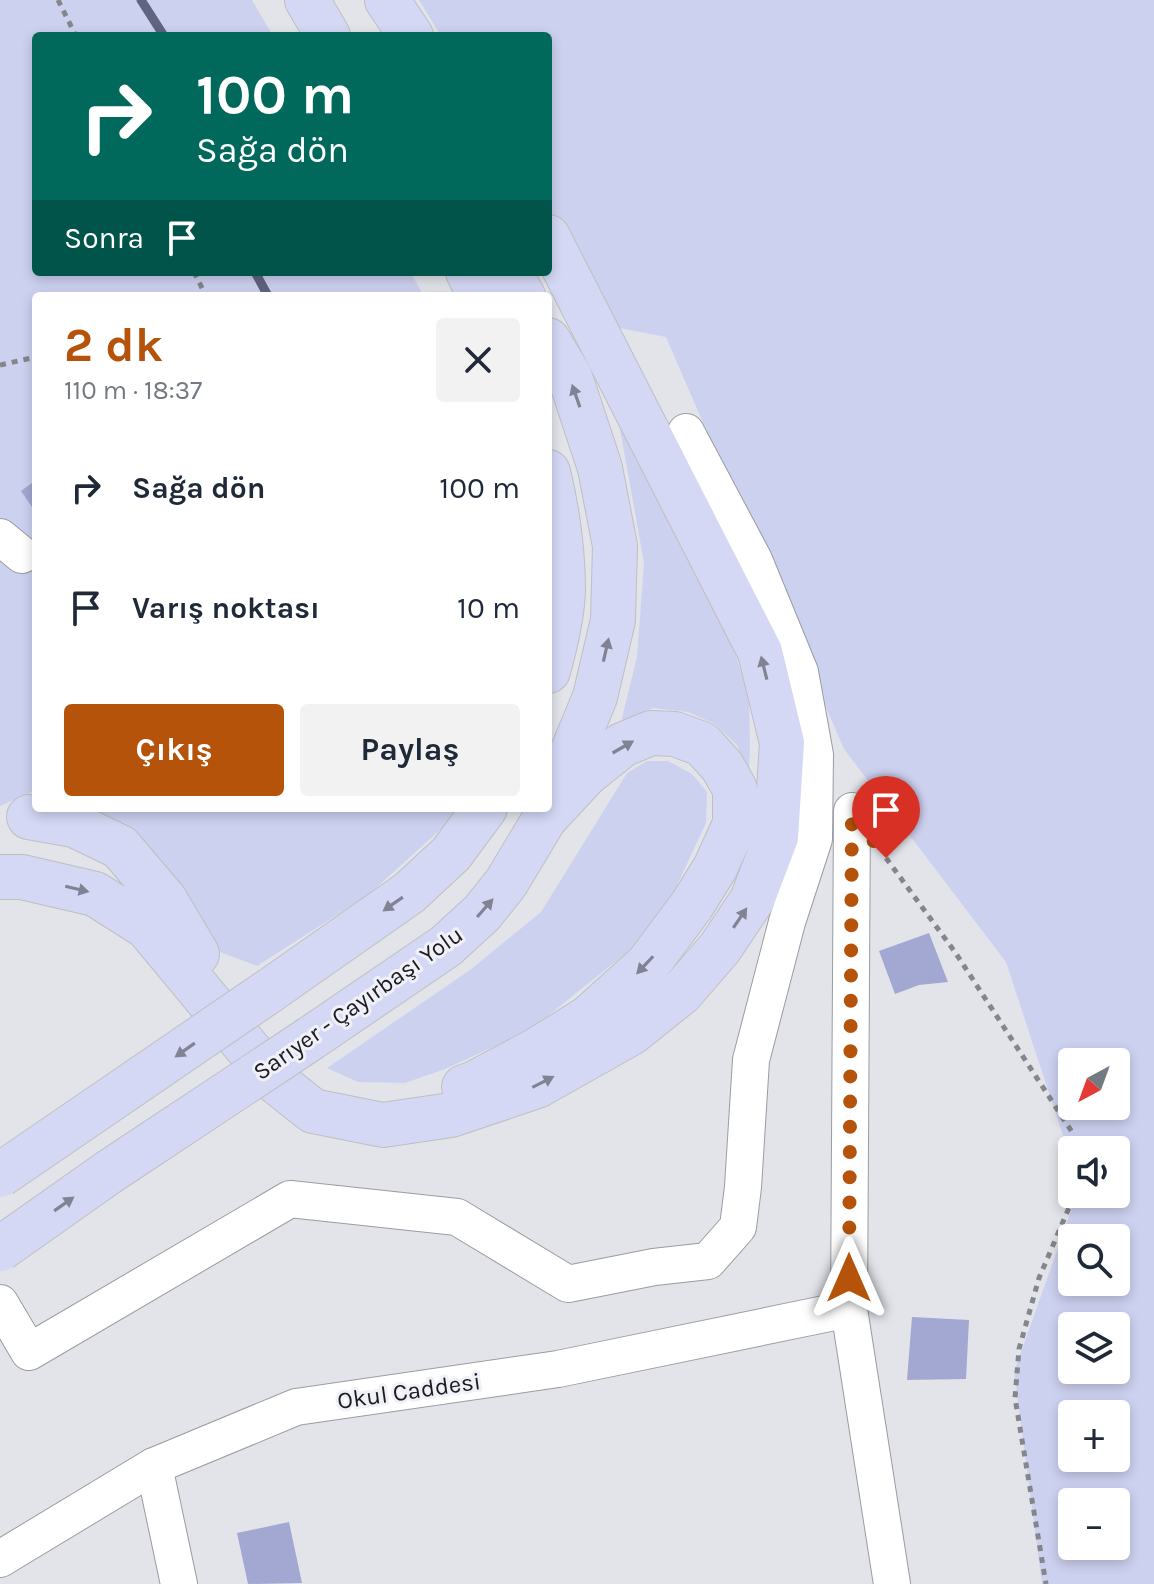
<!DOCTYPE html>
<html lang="tr">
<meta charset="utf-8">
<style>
:root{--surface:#fff;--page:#f2f2f3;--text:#1f2937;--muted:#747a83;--accent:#b45309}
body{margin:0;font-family:Karla,sans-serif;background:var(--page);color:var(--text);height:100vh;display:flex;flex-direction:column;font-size:30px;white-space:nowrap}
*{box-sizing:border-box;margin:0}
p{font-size:26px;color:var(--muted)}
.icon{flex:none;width:44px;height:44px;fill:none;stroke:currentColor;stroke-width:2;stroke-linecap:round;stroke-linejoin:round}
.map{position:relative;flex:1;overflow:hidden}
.details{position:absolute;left:32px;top:292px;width:520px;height:520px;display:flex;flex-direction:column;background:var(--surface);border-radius:8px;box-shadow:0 4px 12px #0003}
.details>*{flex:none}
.hud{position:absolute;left:32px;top:32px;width:520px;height:244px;border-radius:8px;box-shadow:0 4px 12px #0003;background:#00695c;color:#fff;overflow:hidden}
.needle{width:52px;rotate:221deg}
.controls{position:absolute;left:1058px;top:1048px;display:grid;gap:16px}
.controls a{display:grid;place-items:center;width:72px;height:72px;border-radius:8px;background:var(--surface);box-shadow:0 4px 12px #0003;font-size:40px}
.pin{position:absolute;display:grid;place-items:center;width:68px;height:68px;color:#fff;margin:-82px -34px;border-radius:50% 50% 50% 0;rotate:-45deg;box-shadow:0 0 8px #0007}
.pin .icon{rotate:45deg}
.me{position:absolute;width:88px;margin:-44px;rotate:0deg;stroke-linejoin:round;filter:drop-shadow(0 0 6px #0008)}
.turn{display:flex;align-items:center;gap:28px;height:168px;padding:0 32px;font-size:36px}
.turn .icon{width:104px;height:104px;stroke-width:2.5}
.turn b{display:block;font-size:56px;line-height:68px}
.then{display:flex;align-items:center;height:76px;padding:0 32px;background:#0003;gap:16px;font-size:30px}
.round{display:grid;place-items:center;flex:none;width:84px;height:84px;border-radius:8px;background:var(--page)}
.summary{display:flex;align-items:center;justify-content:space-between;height:136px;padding:0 32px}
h1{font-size:48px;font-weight:700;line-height:60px;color:var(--accent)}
.cta{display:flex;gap:16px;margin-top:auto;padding:16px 32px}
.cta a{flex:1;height:92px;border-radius:8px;background:var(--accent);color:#fff;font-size:32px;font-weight:700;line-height:92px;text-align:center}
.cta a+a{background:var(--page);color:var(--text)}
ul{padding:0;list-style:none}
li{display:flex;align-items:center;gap:24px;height:120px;padding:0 32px}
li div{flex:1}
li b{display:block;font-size:30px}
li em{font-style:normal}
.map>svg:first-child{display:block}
.green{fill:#cdd1f0;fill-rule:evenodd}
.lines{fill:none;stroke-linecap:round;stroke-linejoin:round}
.stream{stroke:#616480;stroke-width:9}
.building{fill:#a2a8d1}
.minor-casing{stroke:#9b9ca3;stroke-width:38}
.major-casing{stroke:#bfbfc0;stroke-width:46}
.path{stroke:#85868b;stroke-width:5;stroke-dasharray:6 6;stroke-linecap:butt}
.minor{stroke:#fff;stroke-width:36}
.major{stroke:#d4d8f4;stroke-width:44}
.major-bridge-casing{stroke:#bfbfc0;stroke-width:46;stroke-linecap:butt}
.major-bridge{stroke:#d4d8f4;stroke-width:44}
.oneway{fill:#818394}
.route{stroke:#b45309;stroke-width:14;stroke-dasharray:0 25.2}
.labels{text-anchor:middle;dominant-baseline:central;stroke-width:6;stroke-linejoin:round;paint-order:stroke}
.street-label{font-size:24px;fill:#1c1c1f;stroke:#f0f1f8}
</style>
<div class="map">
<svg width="1154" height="1584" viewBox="0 0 1154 1584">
<rect width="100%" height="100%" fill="#e2e4ea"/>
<g class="green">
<polygon points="0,0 252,0 273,36 36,36 36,272 410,272 424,296 36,296 36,790 0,806"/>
<path d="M419 0H1154V1584H1042L1014 1372 1077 1194H1116V1150H1072V1163L1006 962 844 749 666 337 614 327 548 216V36H441ZM1072 1062H1116V1106H1072ZM1072 1238H1116V1282H1072ZM1072 1326H1116V1370H1072ZM1072 1414H1116V1458H1072ZM1072 1502H1116V1546H1072Z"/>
<polygon points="617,412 732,643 749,697 750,745 749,773 737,745 715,724 688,712 653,708 621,722 637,657 644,563"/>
<polygon points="647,761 668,761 692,774 707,792 706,823 671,898 630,950 530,1030 445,1069 405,1083 358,1082 327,1068 470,970 541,912 627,773"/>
<polygon points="77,808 457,808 451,820 368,895 257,966 196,943"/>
</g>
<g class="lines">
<g class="stream">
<polyline points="141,0 164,36"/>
<polyline points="255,272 268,296"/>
</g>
</g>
<g class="building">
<polygon points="36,480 36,513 21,491"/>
<polygon points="929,933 948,982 919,985 895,994 879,951"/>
<polygon points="912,1317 969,1320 966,1379 907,1380"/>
<polygon points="289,1522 302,1583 248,1584 237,1533"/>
</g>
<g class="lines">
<defs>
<g id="minor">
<polyline points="0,537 22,555"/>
<polyline points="852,811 849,1309 892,1584"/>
<polyline points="0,1303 29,1352 290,1199 457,1217 568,1284 654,1267 708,1261 738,1227 743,1187 751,1060 787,922 814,839 815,755 800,672 754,560 686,432"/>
<polyline points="154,1466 179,1584"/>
<polyline points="0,1559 154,1466 296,1407 558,1369 849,1309"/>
</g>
<g id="major">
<polyline points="307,0 328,36"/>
<polyline points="387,0 411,36"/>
<polyline points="468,272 480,296"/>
<polyline points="509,272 523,296"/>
<path d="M548 472C557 509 563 552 563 591 562 618 555 646 548 671"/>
<polyline points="29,817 74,825 120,847 165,900 197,954"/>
<polyline points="0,877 22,877 95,894 147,927 274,1080 313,1111 383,1125 451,1115 537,1086 631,1033 681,993 720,948 752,900 776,837 782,743 760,652 548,237"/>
<polyline points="272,989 409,893 451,854 485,808"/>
<polyline points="311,1038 446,946 482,913 506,883 545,818 595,697 613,620 615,546 600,468 570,377 548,340"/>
<polyline points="464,1087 475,1083 537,1050 588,1018 648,964 692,905 715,868 735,824 735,789 722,766 702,744 675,734 651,733 622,745 586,774 545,818"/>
</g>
</defs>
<use href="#minor" class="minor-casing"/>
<use href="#major" class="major-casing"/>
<g class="path">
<polyline points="58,0 76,36"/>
<polyline points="194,272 206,296"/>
<polyline points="0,365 36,357"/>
<polyline points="886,858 955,952 1072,1132 1071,1203 1039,1278 1019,1349 1015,1398 1046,1584"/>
</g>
<use href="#minor" class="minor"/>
<use href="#major" class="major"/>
<defs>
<g id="major-bridge">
<polyline points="0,1175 272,989"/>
<polyline points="0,1249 109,1172 311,1038"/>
</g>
</defs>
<use href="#major-bridge" class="major-bridge-casing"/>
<use href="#major-bridge" class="major-bridge"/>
</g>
<defs><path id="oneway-solid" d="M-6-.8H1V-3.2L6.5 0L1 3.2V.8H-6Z" transform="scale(2)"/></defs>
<g class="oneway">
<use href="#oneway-solid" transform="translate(576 396) rotate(-109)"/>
<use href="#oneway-solid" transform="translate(606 650) rotate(-77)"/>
<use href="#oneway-solid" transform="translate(764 668) rotate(-104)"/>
<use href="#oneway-solid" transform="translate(623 747) rotate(-30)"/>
<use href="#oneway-solid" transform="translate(77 889) rotate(13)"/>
<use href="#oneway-solid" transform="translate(393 904) rotate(145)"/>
<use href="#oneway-solid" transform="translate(485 908) rotate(-49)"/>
<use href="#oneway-solid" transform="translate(740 918) rotate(-56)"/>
<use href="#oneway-solid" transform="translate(645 965) rotate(133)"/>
<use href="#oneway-solid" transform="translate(185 1050) rotate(145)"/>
<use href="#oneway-solid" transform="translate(543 1082) rotate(-27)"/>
<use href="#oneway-solid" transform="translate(64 1204) rotate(-35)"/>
</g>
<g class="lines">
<polyline class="route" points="849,1278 852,811 886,858"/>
</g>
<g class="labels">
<g class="street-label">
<text transform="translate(358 1003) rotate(-35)">Sarıyer - Çayırbaşı Yolu</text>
<text transform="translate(409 1391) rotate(-8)">Okul Caddesi</text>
</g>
</g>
</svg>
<div class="controls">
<a><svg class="needle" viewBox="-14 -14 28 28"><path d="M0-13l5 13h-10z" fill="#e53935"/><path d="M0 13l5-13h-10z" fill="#747a83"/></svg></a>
<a><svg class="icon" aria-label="sound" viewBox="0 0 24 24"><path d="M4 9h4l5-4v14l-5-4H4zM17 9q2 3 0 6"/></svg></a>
<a><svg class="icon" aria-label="search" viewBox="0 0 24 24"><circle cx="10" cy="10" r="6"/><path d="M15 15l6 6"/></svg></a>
<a><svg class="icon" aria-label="layers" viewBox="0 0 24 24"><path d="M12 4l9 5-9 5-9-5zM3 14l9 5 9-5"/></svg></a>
<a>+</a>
<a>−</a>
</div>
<div class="pin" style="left:886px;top:858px;background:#d93025"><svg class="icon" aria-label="arrive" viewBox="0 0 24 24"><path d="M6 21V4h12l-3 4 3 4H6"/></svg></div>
<svg class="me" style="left:849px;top:1278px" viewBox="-20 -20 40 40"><path d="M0-17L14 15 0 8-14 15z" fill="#b45309" stroke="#fff" stroke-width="4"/></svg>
<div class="hud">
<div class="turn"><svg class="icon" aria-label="right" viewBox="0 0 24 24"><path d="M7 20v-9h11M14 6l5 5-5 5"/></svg><div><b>100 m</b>Sağa dön</div></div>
<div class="then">Sonra<svg class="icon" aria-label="arrive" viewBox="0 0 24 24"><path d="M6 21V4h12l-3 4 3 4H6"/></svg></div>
</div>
<section class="details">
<div class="summary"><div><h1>2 dk</h1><p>110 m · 18:37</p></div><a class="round"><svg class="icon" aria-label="close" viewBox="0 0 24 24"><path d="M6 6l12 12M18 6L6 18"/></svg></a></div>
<ul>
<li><svg class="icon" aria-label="right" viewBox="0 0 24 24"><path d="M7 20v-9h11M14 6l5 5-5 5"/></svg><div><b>Sağa dön</b></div><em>100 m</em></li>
<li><svg class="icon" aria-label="arrive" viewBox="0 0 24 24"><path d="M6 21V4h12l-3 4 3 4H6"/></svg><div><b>Varış noktası</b></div><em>10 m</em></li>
</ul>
<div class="cta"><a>Çıkış</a><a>Paylaş</a></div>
</section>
</div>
